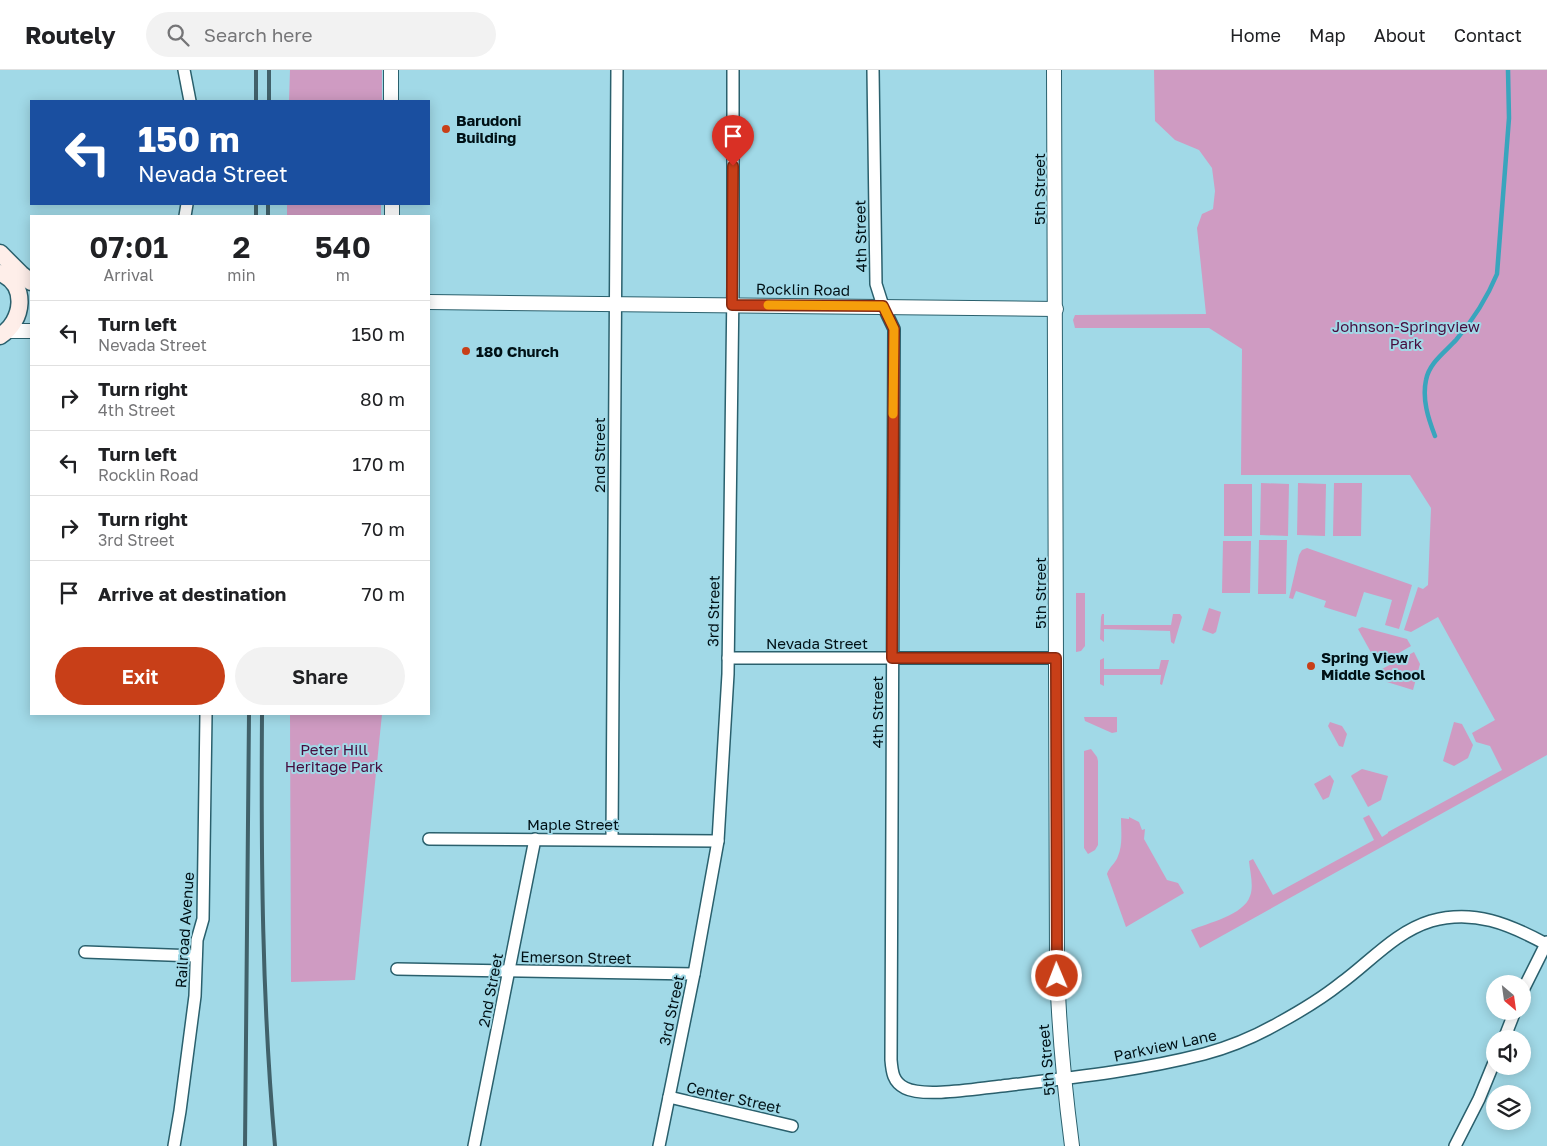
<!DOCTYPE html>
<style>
:root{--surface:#fff;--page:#f2f2f2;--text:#202124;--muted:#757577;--line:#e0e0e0;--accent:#c83f18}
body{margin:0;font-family:"Golos Text",sans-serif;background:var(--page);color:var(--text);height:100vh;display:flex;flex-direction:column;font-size:19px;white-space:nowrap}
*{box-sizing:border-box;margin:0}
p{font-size:16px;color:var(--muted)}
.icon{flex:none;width:28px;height:28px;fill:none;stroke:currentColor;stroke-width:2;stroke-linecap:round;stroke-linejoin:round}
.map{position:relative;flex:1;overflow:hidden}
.panel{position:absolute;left:30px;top:145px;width:400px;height:500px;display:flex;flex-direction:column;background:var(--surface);border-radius:0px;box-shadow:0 2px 12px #0003}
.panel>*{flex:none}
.guide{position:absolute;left:30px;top:30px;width:400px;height:105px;border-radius:0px;box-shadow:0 2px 12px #0003;background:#1a4fa0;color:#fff;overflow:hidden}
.needle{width:32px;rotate:151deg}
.buttons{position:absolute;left:1486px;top:905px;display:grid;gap:10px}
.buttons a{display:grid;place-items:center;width:45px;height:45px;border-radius:50%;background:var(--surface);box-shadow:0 2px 12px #0003;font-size:25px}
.pin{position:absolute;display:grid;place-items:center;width:42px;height:42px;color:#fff;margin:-51px -21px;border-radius:50% 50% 50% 0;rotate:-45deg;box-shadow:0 0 5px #0007}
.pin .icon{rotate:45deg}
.me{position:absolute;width:55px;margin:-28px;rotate:359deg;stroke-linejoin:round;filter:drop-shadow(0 0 4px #0008)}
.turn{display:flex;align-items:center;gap:18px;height:105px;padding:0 25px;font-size:22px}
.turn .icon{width:65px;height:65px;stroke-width:2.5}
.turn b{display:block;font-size:35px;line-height:42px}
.eta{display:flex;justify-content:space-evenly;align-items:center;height:85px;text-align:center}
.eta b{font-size:30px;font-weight:600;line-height:35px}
.button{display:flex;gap:10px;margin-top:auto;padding:10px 25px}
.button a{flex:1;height:58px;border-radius:30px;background:var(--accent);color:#fff;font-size:20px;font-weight:600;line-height:58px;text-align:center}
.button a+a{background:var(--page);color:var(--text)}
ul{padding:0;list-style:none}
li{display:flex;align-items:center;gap:15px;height:65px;padding:0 25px;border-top:1px solid var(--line)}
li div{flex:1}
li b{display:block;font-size:19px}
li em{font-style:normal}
header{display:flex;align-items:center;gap:30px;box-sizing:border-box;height:70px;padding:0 25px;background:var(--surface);border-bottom:1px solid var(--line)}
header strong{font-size:24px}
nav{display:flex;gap:28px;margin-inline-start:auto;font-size:18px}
.search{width:350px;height:45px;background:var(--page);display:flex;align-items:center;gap:12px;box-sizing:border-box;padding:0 18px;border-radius:28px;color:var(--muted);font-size:19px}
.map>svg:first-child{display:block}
.green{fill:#cf9bc2}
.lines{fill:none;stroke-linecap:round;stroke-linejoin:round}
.stream{stroke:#39a5bd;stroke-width:4.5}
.minor-casing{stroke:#2a606d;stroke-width:14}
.tertiary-casing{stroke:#2a606d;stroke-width:16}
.secondary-casing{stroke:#2a606d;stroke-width:19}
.minor{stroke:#fff;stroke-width:11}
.tertiary{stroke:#fff;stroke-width:14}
.secondary{stroke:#feeee9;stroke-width:16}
.rail{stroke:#41616a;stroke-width:4}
.route-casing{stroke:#822910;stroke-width:12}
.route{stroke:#c83f18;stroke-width:9}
.slow{stroke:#f59e0b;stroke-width:9}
.poi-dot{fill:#c83f18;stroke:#a1d9e7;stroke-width:2}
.labels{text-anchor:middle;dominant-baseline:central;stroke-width:4;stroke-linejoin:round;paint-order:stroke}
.poi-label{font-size:15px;font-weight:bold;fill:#001116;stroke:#a1d9e7;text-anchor:start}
.street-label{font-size:15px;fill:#001116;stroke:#a1d9e7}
.park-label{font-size:15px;fill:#460c3d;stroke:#a1d9e7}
</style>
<header>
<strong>Routely</strong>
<div class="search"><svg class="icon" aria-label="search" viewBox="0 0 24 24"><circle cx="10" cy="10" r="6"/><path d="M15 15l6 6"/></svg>Search here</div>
<nav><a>Home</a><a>Map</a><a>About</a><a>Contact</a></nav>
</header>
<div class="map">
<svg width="1547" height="1076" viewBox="0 0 1547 1076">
<rect width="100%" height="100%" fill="#a1d9e7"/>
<g class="green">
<polygon points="290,0 382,0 382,31 289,31"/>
<path d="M1154 0H1547V685L1200 878 1191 860C1208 853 1244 845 1250 826 1254 816 1250 802 1249 791L1253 789 1273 825 1374 770 1363 748 1369 745 1382 767 1388 763V762L1502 700 1490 676 1476 672 1472 663 1495 650 1438 547 1411 562 1404 560 1418 517 1423 519 1428 515 1431 438 1410 405H1241L1242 279 1209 258H1075L1073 250 1075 245 1206 244 1197 158 1202 144 1213 139 1215 121 1212 98 1199 80 1175 70 1155 51Z"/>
<rect x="287" y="134" width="94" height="12"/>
<polygon points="1261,413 1289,414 1288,466 1260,465"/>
<polygon points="1298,413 1326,414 1325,466 1297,465"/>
<polygon points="1334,413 1362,413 1361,466 1333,466"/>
<rect x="1224" y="414" width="28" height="52"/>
<polygon points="1259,470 1287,470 1286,524 1258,524"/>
<polygon points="1223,471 1251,471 1250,523 1222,523"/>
<polygon points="1307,478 1412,515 1399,559 1385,555 1392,530 1364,522 1356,547 1324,537 1326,531 1296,521 1293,529 1289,528 1299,485 1302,480"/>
<polygon points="1076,523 1085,523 1085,576 1081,581 1076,582"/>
<polygon points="1209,538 1221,542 1216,562 1213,564 1202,560"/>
<polygon points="1102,544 1104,544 1104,555 1171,555 1173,544 1180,544 1182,547 1174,574 1171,572 1170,561 1104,559 1104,572 1100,569 1101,547"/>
<polygon points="1362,557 1407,569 1411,576 1378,595 1358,559"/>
<polygon points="1414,582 1420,594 1413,620 1387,612 1380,600"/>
<polygon points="1104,588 1104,599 1159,599 1161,590 1169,590 1162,615 1160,614 1161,605 1104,605 1104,616 1100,614 1100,590"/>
<polygon points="290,644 382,644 355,910 291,912"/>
<polygon points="1084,647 1117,647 1117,662 1112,663 1085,651"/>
<polygon points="1330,652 1342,656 1347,664 1343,677 1339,676 1328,656"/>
<polygon points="1454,652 1462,654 1473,675 1468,688 1454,696 1443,691"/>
<polygon points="1091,679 1097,687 1098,691 1098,775 1095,780 1088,784 1084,778 1084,681"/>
<polygon points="1362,699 1388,706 1381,730 1368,737 1351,706 1352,705"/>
<polygon points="1330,705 1334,711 1329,727 1323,730 1314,714"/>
<path d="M1129 747 1139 752 1142 760 1145 759 1144 769 1167 810 1178 813 1184 823 1126 857 1107 804C1109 797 1116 793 1118 786 1123 775 1121 760 1121 748L1129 749Z"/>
</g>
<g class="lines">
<path class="stream" d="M1435 366C1428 348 1422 329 1426 310 1429 293 1445 282 1456 270 1473 250 1487 228 1497 204L1509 48 1508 0"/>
<defs>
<g id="minor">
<polyline points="184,0 190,31"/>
<path d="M873 0 876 214 883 236 894 259 891 990C892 1002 893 1012 905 1018 924 1028 980 1018 1002 1016 1070 1008 1138 1001 1204 984 1230 977 1254 967 1277 954 1299 942 1321 929 1341 913 1370 892 1395 862 1431 851 1474 839 1509 854 1546 874"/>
<polyline points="185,146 187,134"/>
<polyline points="728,588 1056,588"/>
<polyline points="429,769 718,771"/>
<polyline points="612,769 617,0"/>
<polyline points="85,882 196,886"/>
<polyline points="397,899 694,904"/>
<polyline points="1522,922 1547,872"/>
<polyline points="1504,969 1515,941"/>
<polyline points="669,1027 792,1056"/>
<polyline points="174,1076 180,1041 195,926 197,870 203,849 206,644"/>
<polyline points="474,1076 535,769"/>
<polyline points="659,1076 694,904 718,771 728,604 733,217 733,0"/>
<polyline points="1455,1076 1479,1029 1495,990"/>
</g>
<g id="tertiary">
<polyline points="391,0 391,31"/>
<path d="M1054 0 1057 890C1058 952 1064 1014 1072 1076"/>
<polyline points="392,134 392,146"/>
<polyline points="429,232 1056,239"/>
<polyline points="9,261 31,261"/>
</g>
<g id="secondary">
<polyline points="0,183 21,204 31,212"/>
<path d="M0 203C28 214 24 251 0 266"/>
</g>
</defs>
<use href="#minor" class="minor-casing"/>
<use href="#tertiary" class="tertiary-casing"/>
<use href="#secondary" class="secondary-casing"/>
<use href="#minor" class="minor"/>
<use href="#tertiary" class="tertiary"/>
<use href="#secondary" class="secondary"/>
<g class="rail">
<polyline points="256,31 256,0"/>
<polyline points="269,31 269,0"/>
<polyline points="256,146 256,134"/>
<polyline points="268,146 268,134"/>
<path d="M262 644C261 788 262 932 275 1076"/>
<polyline points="245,1076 249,644"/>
</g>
</g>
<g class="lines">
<defs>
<polyline id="route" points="733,96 732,235 883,236 894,259 892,588 1056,588 1057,906"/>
</defs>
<use href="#route" class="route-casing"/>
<use href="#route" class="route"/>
<polyline class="slow" points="768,235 883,236 894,259 893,344"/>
</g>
<g class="poi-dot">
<circle cx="446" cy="59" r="5"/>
<circle cx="466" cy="281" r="5"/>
<circle cx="1311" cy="596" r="5"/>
</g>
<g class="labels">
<g class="poi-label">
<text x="456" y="50">Barudoni<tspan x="456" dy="17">Building</tspan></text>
<text x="476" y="281">180 Church</text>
<text x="1321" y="587">Spring View<tspan x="1321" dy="17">Middle School</tspan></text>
</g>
<g class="street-label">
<text transform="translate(1039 119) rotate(-90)">5th Street</text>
<text transform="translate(860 166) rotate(-91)">4th Street</text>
<text transform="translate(803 219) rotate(1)">Rocklin Road</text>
<text transform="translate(599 385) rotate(-90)">2nd Street</text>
<text transform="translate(1040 523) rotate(-90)">5th Street</text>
<text transform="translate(713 541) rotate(-89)">3rd Street</text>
<text x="817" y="573">Nevada Street</text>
<text transform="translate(877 642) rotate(-90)">4th Street</text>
<text x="573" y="754">Maple Street</text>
<text transform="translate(184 860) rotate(-86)">Railroad Avenue</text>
<text transform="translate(576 887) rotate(1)">Emerson Street</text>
<text transform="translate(490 920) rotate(-79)">2nd Street</text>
<text transform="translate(671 940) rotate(-78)">3rd Street</text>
<text transform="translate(1165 975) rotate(-12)">Parkview Lane</text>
<text transform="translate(1046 990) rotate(-95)">5th Street</text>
<text transform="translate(734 1027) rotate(13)">Center Street</text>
</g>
<g class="park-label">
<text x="1406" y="256">Johnson-Springview<tspan x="1406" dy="17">Park</tspan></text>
<text x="334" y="679">Peter Hill<tspan x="334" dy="17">Heritage Park</tspan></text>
</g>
</g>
</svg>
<div class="buttons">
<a><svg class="needle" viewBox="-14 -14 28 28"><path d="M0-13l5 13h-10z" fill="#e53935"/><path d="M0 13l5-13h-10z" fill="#757577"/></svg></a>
<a><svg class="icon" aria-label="sound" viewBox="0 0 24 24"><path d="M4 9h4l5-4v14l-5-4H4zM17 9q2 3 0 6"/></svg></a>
<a><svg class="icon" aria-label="layers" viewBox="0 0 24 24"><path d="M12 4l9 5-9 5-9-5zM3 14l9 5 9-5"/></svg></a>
</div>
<div class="pin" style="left:733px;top:96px;background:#d93025"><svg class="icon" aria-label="arrive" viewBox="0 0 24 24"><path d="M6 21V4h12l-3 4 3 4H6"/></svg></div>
<svg class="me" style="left:1057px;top:906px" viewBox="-20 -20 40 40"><circle r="17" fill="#c83f18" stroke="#fff" stroke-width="3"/><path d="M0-11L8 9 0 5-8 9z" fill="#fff"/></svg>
<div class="guide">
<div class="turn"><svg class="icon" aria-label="left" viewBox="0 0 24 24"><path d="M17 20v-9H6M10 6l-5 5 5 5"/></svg><div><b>150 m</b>Nevada Street</div></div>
</div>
<section class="panel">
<div class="eta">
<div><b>07:01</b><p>Arrival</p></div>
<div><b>2</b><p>min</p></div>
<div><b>540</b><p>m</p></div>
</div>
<ul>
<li><svg class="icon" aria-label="left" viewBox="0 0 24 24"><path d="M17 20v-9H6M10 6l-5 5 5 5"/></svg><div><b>Turn left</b><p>Nevada Street</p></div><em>150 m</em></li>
<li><svg class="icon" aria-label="right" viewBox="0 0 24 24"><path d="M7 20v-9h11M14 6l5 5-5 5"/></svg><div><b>Turn right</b><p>4th Street</p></div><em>80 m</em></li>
<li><svg class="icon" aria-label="left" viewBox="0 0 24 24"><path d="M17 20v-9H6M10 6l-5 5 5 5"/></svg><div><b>Turn left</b><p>Rocklin Road</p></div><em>170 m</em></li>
<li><svg class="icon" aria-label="right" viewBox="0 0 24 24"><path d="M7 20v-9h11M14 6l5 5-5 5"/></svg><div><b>Turn right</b><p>3rd Street</p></div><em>70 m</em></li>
<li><svg class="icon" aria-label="arrive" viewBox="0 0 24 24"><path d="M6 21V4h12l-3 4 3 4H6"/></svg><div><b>Arrive at destination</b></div><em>70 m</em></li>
</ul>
<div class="button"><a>Exit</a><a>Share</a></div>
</section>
</div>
